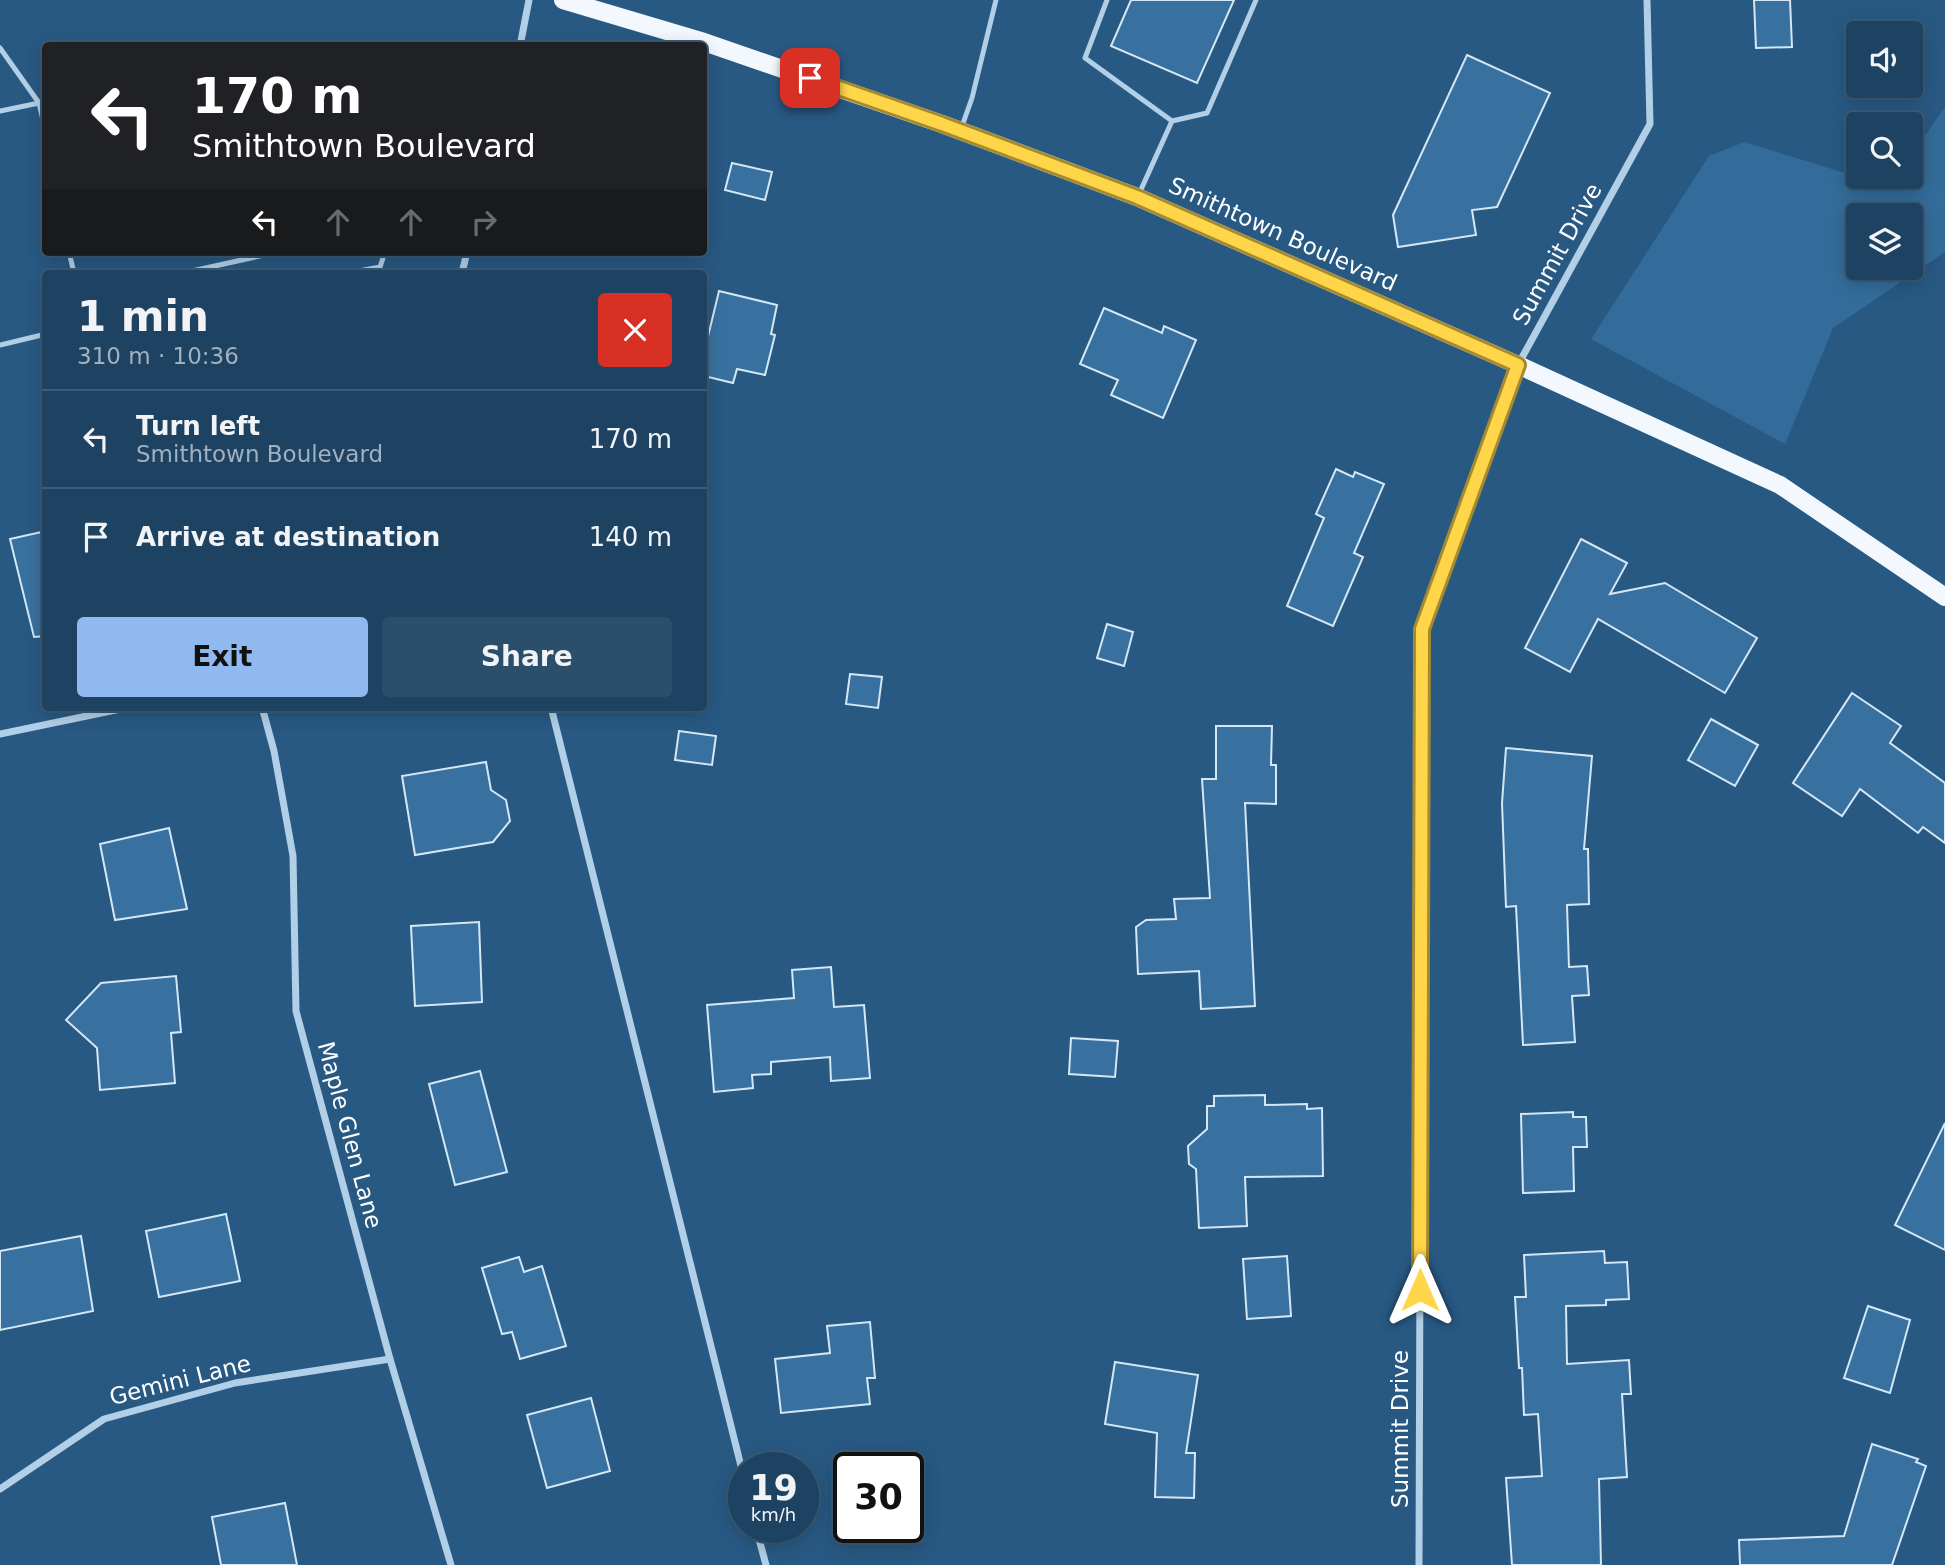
<!DOCTYPE html>
<meta charset="utf-8">
<style>
:root{--surface:#1e4362;--page:#2b4e6b;--text:#f1f3f6;--muted:#a1b0be;--line:#3c5c77;--accent:#90b9f0}
body{margin:0;font-family:"DejaVu Sans",sans-serif;background:var(--page);color:var(--text);height:100vh;display:flex;flex-direction:column;font-size:26px;white-space:nowrap}
*{box-sizing:border-box;margin:0}
p{font-size:23px;color:var(--muted)}
.icon{flex:none;width:38px;height:38px;fill:none;stroke:currentColor;stroke-width:2;stroke-linecap:round;stroke-linejoin:round}
.map{position:relative;flex:1;overflow:hidden}
.details{position:absolute;left:42px;top:270px;width:665px;height:441px;display:flex;flex-direction:column;background:var(--surface);border-radius:7px;box-shadow:0 4px 18px #0003,0 0 0 2px var(--line)}
.details>*{flex:none}
.hud{position:absolute;left:42px;top:42px;width:665px;height:214px;border-radius:7px;box-shadow:0 4px 18px #0003,0 0 0 2px var(--line);background:#202124;color:#fff;overflow:hidden}
.buttons{position:absolute;left:1846px;top:21px;display:grid;gap:14px}
.buttons a{display:grid;place-items:center;width:77px;height:77px;border-radius:7px;background:var(--surface);box-shadow:0 4px 18px #0003,0 0 0 2px var(--line);font-size:35px}
.speed{position:absolute;left:728px;top:1452px;display:flex;gap:14px;font-size:35px;font-weight:700;text-align:center}
.speed>*{display:grid;place-content:center;width:91px;height:91px;border-radius:50%;background:var(--surface);box-shadow:0 4px 18px #0003,0 0 0 2px var(--line);line-height:1}
.speed small{font-size:18px;font-weight:400}
.speed .limit{border:4px solid #111;border-radius:10px;background:#fff;color:#111}
.pin{position:absolute;display:grid;place-items:center;width:60px;height:60px;color:#fff;margin:-30px;border-radius:14px;box-shadow:0 4px 10px #0006}
.me{position:absolute;width:77px;margin:-38px;rotate:0deg;stroke-linejoin:round;filter:drop-shadow(0 0 5px #0008)}
.turn{display:flex;align-items:center;gap:24px;height:147px;padding:0 35px;font-size:32px}
.turn .icon{width:91px;height:91px;stroke-width:2.5}
.turn b{display:block;font-size:49px;line-height:60px}
.lanes{display:flex;align-items:center;height:66px;padding:0 35px;background:#0003;justify-content:center;gap:35px;direction:ltr}
.lanes .off{opacity:.35}
.round{display:grid;place-items:center;flex:none;width:74px;height:74px;border-radius:7px;background:var(--page)}
.summary{display:flex;align-items:center;justify-content:space-between;height:119px;padding:0 35px}
h1{font-size:42px;font-weight:700;line-height:52px}
.button{display:flex;gap:14px;margin-top:auto;padding:14px 35px}
.button a{flex:1;height:80px;border-radius:7px;background:var(--accent);color:#111;font-size:28px;font-weight:700;line-height:80px;text-align:center}
.button a+a{background:var(--page);color:var(--text)}
ul{padding:0;list-style:none}
li{display:flex;align-items:center;gap:21px;height:98px;padding:0 35px;border-top:2px solid var(--line)}
li div{flex:1}
li b{display:block;font-size:26px}
li em{font-style:normal}
.map>svg:first-child{display:block}
.green{fill:#336c9a;fill-rule:evenodd}
.building{fill:#38719f;stroke:#d4e7f5;stroke-width:2}
.lines{fill:none;stroke-linecap:round;stroke-linejoin:round}
.service{stroke:#b1cfe7;stroke-width:5}
.minor{stroke:#b1cfe7;stroke-width:7}
.primary{stroke:#f2f8fd;stroke-width:18}
.route-casing{stroke:#a68a30;stroke-width:18}
.route{stroke:#ffd54a;stroke-width:12}
.labels{text-anchor:middle;dominant-baseline:central;stroke-width:7;stroke-linejoin:round;paint-order:stroke}
.street-label{font-size:23px;fill:#fff;stroke:#285983}
</style>
<div class="map">
<svg width="1945" height="1565" viewBox="0 0 1945 1565">
<rect width="100%" height="100%" fill="#285983"/>
<path class="green" d="M1945 107V252L1833 328 1785 444 1591 339 1709 156 1744 142 1858 177H1911V143L1926 134ZM1858 215H1911V268H1858Z"/>
<g class="building">
<polygon points="1131,0 1234,0 1197,83 1111,46"/>
<polygon points="1754,0 1790,0 1792,47 1756,48"/>
<polygon points="1467,55 1550,93 1497,207 1472,210 1476,235 1398,247 1393,215"/>
<polygon points="732,163 772,172 765,200 725,190"/>
<polygon points="719,291 777,305 771,334 775,335 765,375 737,369 733,383 704,376 704,353"/>
<polygon points="1104,308 1162,333 1164,326 1196,340 1163,418 1111,395 1118,380 1080,364"/>
<polygon points="1336,469 1353,477 1355,472 1384,484 1354,553 1363,557 1333,626 1287,606 1324,518 1316,514"/>
<polygon points="46,531 46,636 34,637 10,539"/>
<polygon points="1581,539 1627,563 1610,594 1665,583 1757,638 1725,693 1598,619 1570,672 1525,648"/>
<polygon points="1107,624 1133,632 1124,666 1097,658"/>
<polygon points="850,674 882,677 878,708 846,704"/>
<polygon points="1852,693 1901,726 1890,743 1945,783 1945,843 1923,827 1918,833 1860,789 1842,816 1793,783"/>
<polygon points="1711,719 1758,745 1735,786 1688,760"/>
<polygon points="1216,726 1272,726 1271,765 1276,765 1276,804 1245,803 1255,1006 1201,1009 1199,971 1138,974 1136,927 1146,920 1176,919 1174,899 1210,898 1202,779 1216,779"/>
<polygon points="679,731 716,736 712,765 675,760"/>
<polygon points="1506,748 1592,756 1584,849 1588,849 1589,904 1567,905 1569,967 1587,966 1589,995 1572,996 1575,1042 1523,1045 1516,906 1506,907 1502,803"/>
<polygon points="486,762 491,790 506,800 510,821 493,842 415,855 402,776"/>
<polygon points="169,828 187,909 115,920 100,844"/>
<polygon points="479,922 482,1002 415,1006 411,926"/>
<polygon points="831,967 834,1007 864,1005 870,1078 831,1081 830,1057 771,1062 771,1074 752,1075 753,1088 714,1092 707,1005 794,998 792,970"/>
<polygon points="176,976 181,1032 171,1033 175,1083 100,1090 97,1048 66,1020 101,983"/>
<polygon points="1071,1038 1118,1041 1115,1077 1069,1074"/>
<polygon points="480,1071 507,1172 455,1185 429,1084"/>
<polygon points="1265,1095 1265,1105 1307,1104 1307,1109 1322,1108 1323,1176 1245,1177 1247,1226 1199,1228 1196,1169 1189,1164 1188,1146 1207,1129 1207,1106 1214,1106 1214,1096"/>
<polygon points="1573,1112 1573,1117 1586,1117 1587,1147 1573,1147 1574,1191 1523,1193 1521,1114"/>
<polygon points="1945,1123 1945,1250 1895,1225"/>
<polygon points="226,1214 240,1281 159,1297 146,1231"/>
<polygon points="81,1236 93,1311 0,1330 0,1251"/>
<polygon points="1604,1251 1605,1263 1627,1262 1629,1299 1606,1300 1606,1305 1566,1306 1567,1364 1629,1360 1631,1394 1622,1394 1627,1477 1599,1479 1601,1565 1512,1565 1506,1478 1542,1476 1538,1414 1524,1415 1522,1368 1519,1368 1515,1297 1526,1297 1524,1255"/>
<polygon points="1287,1256 1291,1316 1247,1319 1243,1259"/>
<polygon points="519,1257 524,1272 542,1266 566,1346 520,1359 512,1332 502,1334 482,1268"/>
<polygon points="1868,1306 1910,1320 1890,1393 1844,1378"/>
<polygon points="870,1322 875,1378 867,1378 870,1404 781,1413 775,1359 830,1353 827,1326"/>
<polygon points="1115,1362 1198,1375 1186,1453 1195,1453 1194,1498 1155,1497 1157,1433 1105,1424"/>
<polygon points="591,1398 610,1471 547,1488 527,1415"/>
<polygon points="1872,1444 1918,1459 1916,1462 1926,1466 1892,1565 1740,1565 1739,1540 1844,1536"/>
<polygon points="285,1503 297,1565 221,1565 212,1517"/>
</g>
<g class="lines">
<g class="service">
<polyline points="1107,0 1085,58 1172,121 1207,113 1256,0"/>
<polyline points="0,48 39,103 46,102"/>
<polyline points="0,111 39,103 46,133"/>
<polyline points="961,129 972,98 996,0"/>
<polyline points="1139,194 1172,121"/>
<polyline points="69,252 74,273"/>
<polyline points="183,273 278,252"/>
<polyline points="348,273 380,267 385,252"/>
<polyline points="0,345 46,334"/>
</g>
<g class="minor">
<polyline points="520,46 529,0"/>
<polyline points="462,273 467,252"/>
<polyline points="262,707 274,751 293,856 296,1011 390,1359 451,1565"/>
<polyline points="551,707 744,1478"/>
<polyline points="0,734 130,707"/>
<polyline points="0,1489 104,1419 235,1383 390,1359"/>
<polyline points="756,1528 766,1565"/>
<polyline points="1419,1565 1422,629 1518,365 1650,124 1647,0"/>
</g>
<polyline class="primary" points="563,0 704,42 942,124 1137,197 1518,365 1780,485 1945,597"/>
</g>
<g class="lines">
<defs>
<polyline id="route" points="810,78 942,124 1137,197 1518,365 1422,629 1420,1290"/>
</defs>
<use href="#route" class="route-casing"/>
<use href="#route" class="route"/>
</g>
<g class="labels">
<g class="street-label">
<text transform="translate(1283 234) rotate(24)">Smithtown Boulevard</text>
<text transform="translate(1557 254) rotate(-61)">Summit Drive</text>
<text transform="translate(350 1135) rotate(75)">Maple Glen Lane</text>
<text transform="translate(180 1380) rotate(-14)">Gemini Lane</text>
<text transform="translate(1400 1429) rotate(-90)">Summit Drive</text>
</g>
</g>
</svg>
<div class="buttons">
<a><svg class="icon" aria-label="sound" viewBox="0 0 24 24"><path d="M4 9h4l5-4v14l-5-4H4zM17 9q2 3 0 6"/></svg></a>
<a><svg class="icon" aria-label="search" viewBox="0 0 24 24"><circle cx="10" cy="10" r="6"/><path d="M15 15l6 6"/></svg></a>
<a><svg class="icon" aria-label="layers" viewBox="0 0 24 24"><path d="M12 4l9 5-9 5-9-5zM3 14l9 5 9-5"/></svg></a>
</div>
<div class="speed"><div>19<small>km/h</small></div><div class="limit">30</div></div>
<div class="pin" style="left:810px;top:78px;background:#d93025"><svg class="icon" aria-label="arrive" viewBox="0 0 24 24"><path d="M6 21V4h12l-3 4 3 4H6"/></svg></div>
<svg class="me" style="left:1420px;top:1290px" viewBox="-20 -20 40 40"><path d="M0-17L14 15 0 8-14 15z" fill="#ffd54a" stroke="#fff" stroke-width="4"/></svg>
<div class="hud">
<div class="turn"><svg class="icon" aria-label="left" viewBox="0 0 24 24"><path d="M17 20v-9H6M10 6l-5 5 5 5"/></svg><div><b>170 m</b>Smithtown Boulevard</div></div>
<div class="lanes"><svg class="icon" aria-label="left" viewBox="0 0 24 24"><path d="M17 20v-9H6M10 6l-5 5 5 5"/></svg><svg class="icon off" aria-label="ahead" viewBox="0 0 24 24"><path d="M12 20V5M6 11l6-6 6 6"/></svg><svg class="icon off" aria-label="ahead" viewBox="0 0 24 24"><path d="M12 20V5M6 11l6-6 6 6"/></svg><svg class="icon off" aria-label="right" viewBox="0 0 24 24"><path d="M7 20v-9h11M14 6l5 5-5 5"/></svg></div>
</div>
<section class="details">
<div class="summary"><div><h1>1 min</h1><p>310 m · 10:36</p></div><a class="round" style="background:#d93025;color:#fff"><svg class="icon" aria-label="close" viewBox="0 0 24 24"><path d="M6 6l12 12M18 6L6 18"/></svg></a></div>
<ul>
<li><svg class="icon" aria-label="left" viewBox="0 0 24 24"><path d="M17 20v-9H6M10 6l-5 5 5 5"/></svg><div><b>Turn left</b><p>Smithtown Boulevard</p></div><em>170 m</em></li>
<li><svg class="icon" aria-label="arrive" viewBox="0 0 24 24"><path d="M6 21V4h12l-3 4 3 4H6"/></svg><div><b>Arrive at destination</b></div><em>140 m</em></li>
</ul>
<div class="button"><a>Exit</a><a>Share</a></div>
</section>
</div>
